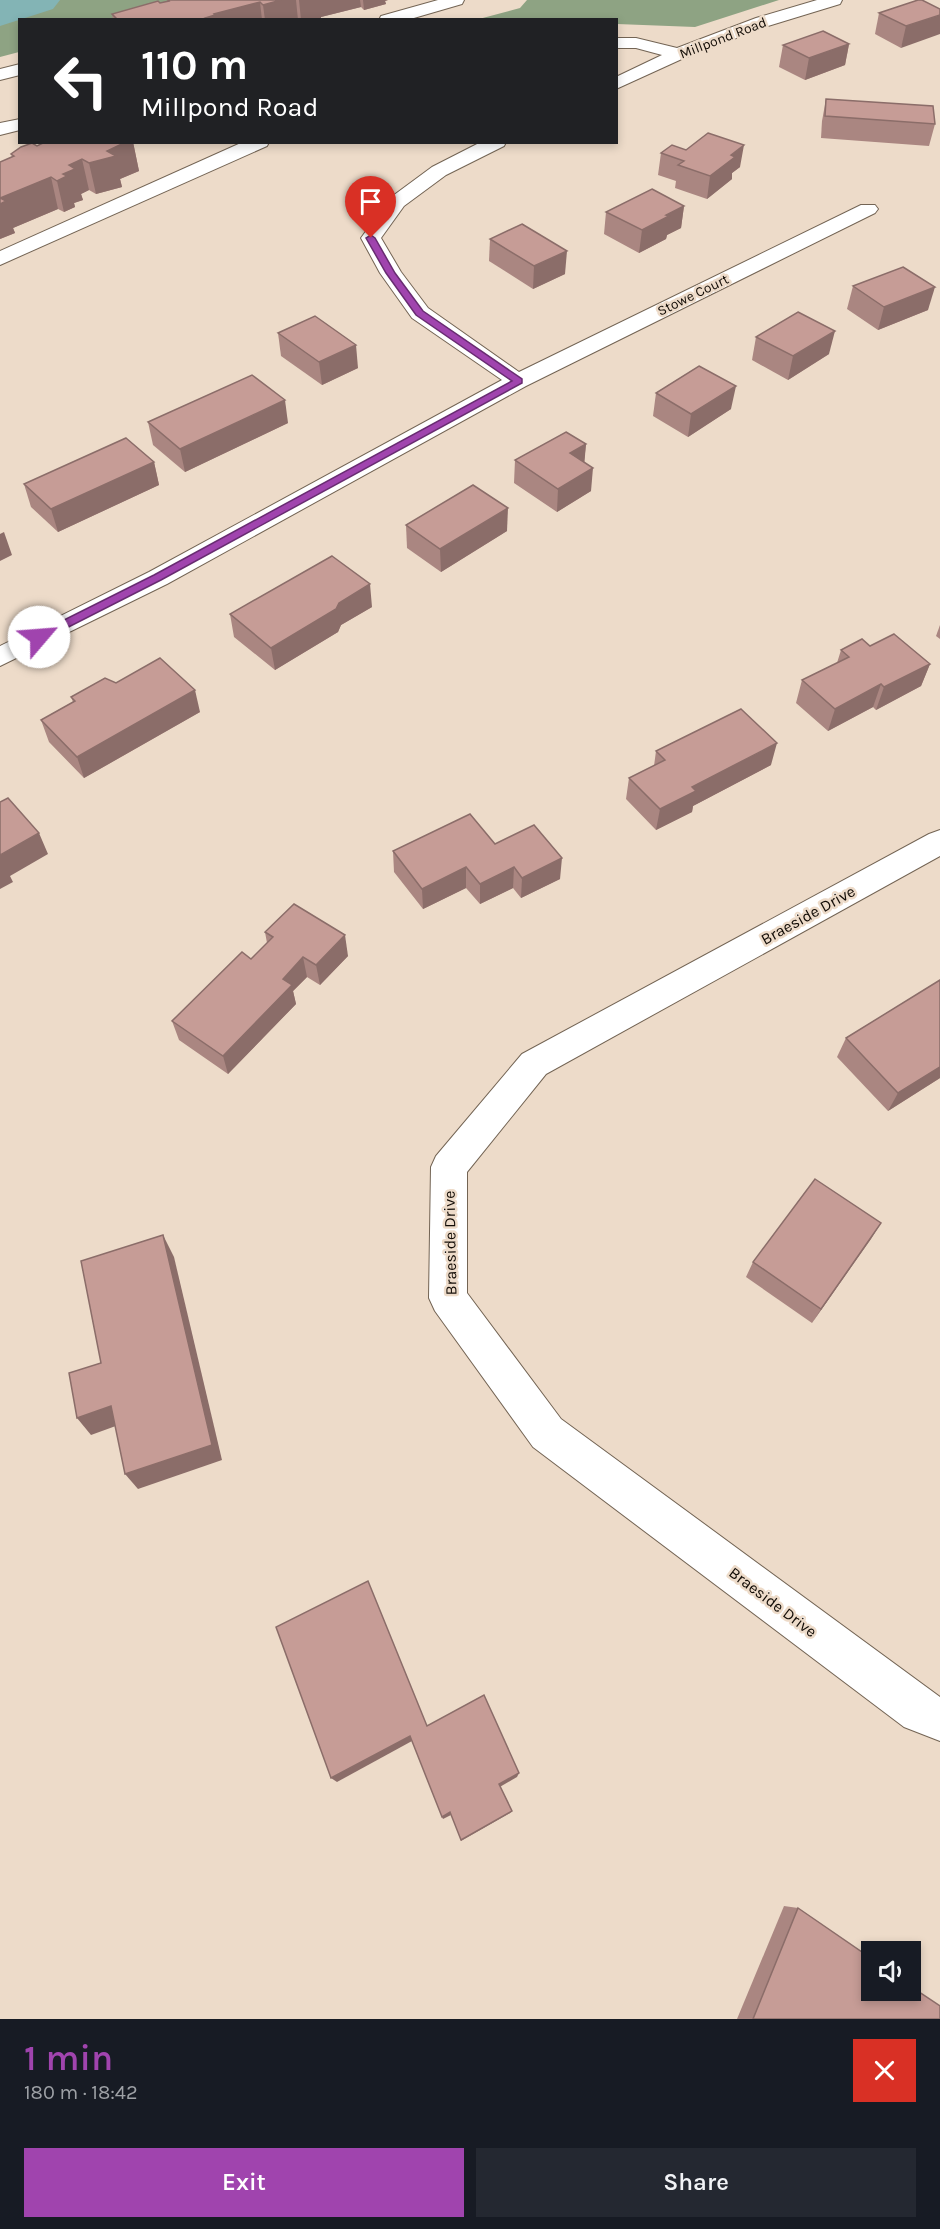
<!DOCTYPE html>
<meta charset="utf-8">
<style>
:root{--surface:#171b24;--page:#242831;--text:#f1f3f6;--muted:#9ea1a6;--accent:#a044ae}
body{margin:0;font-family:Karla,sans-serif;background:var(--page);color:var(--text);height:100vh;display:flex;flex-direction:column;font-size:22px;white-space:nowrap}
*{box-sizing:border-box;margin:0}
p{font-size:20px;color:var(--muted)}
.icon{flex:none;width:33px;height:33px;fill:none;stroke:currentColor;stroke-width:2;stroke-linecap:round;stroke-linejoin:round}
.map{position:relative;height:2019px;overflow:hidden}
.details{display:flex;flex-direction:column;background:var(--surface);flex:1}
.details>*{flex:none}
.banner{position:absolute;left:18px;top:18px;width:600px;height:126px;border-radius:0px;box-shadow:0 3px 9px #0003;background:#202124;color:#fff;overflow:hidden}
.tools{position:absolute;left:861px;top:1941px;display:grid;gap:12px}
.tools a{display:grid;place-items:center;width:60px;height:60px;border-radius:0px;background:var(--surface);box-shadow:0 3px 9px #0003;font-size:30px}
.pin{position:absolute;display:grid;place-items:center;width:51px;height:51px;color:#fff;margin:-62px -26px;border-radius:50% 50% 50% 0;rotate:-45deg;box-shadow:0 0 6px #0007}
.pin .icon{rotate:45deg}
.me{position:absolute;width:66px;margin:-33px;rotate:63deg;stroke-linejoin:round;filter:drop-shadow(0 0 4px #0008)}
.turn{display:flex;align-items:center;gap:21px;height:126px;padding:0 24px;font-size:27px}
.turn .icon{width:78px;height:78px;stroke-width:2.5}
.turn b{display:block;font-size:42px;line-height:51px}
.round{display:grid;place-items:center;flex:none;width:63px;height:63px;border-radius:0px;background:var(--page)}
.headline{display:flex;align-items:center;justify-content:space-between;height:102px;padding:0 24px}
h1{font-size:36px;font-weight:600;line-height:45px;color:var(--accent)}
.primary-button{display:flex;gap:12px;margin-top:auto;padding:12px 24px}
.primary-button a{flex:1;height:69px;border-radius:0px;background:var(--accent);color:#fff;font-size:24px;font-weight:600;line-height:69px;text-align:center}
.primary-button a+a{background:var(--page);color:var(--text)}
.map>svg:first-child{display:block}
.forest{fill:#8ea383}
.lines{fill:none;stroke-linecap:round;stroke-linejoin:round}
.river{fill:#83b4b5;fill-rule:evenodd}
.minor-casing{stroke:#736454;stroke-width:2}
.minor{fill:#fff;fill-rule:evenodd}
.wall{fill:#aa8681}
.shaded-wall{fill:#8b6d69}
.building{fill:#c69c96;stroke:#8b6d69;stroke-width:1.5}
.route{fill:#a044ae;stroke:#682c71;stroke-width:1.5}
.labels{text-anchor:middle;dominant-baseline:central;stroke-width:5;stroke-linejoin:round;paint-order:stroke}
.far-street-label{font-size:14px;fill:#120c06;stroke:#eddbc9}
.street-label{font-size:16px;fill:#120c06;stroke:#eddbc9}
</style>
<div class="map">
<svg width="940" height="2019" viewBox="0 0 940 2019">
<rect width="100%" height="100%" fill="#eddbc9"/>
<g class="forest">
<polygon points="0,0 213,0 140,19 20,20 19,52 0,57"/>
<polygon points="527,0 779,0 695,27 617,24 616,20 479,19 520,8"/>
</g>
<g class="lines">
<polygon class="river" points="0,0 60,0 53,9 0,26"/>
<defs>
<g id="minor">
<polygon points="438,0 464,0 462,4 407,20 379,20 381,16"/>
<polygon points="817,0 842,0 840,4 768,26 684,58 616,89 616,77 662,55 636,48 616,48 616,38 636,38 677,48 756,18"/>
<polygon points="20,64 20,75 0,80 0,69"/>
<polygon points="20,119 20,130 0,135 0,123"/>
<polygon points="243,142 269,142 267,146 0,265 0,251"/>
<polygon points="481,142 506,142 504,146 446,175 404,206 381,238 401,272 428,308 519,372 861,205 875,205 878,209 875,213 526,386 167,584 0,666 0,646 149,572 502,380 412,318 380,273 361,238 390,198 432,167"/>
<polygon points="940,830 940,856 546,1074 467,1172 467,1293 561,1419 940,1697 940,1741 904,1727 533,1447 435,1311 429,1298 431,1167 436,1156 522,1054 929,834"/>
</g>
</defs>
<use href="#minor" class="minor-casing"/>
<use href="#minor" class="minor"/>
</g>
<g class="wall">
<polygon points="167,0 388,0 385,1 386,4 364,10 361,7 321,17 321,20 113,20 112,14 167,1"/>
<polygon points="918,0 901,48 875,34 879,13"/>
<polygon points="849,44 845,65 805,80 779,67 783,45"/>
<polygon points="826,99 935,124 929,146 821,138 822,121"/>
<polygon points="43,142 133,142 139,171 120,179 122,187 96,194 89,190 81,194 83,200 74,203 75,207 64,212 58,209 13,228 15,233 0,239 12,157 11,154 37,146"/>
<polygon points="661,153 740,167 732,173 732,179 707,199 675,188 676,181 658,175"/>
<polygon points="684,206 681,228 667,235 666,239 639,253 604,234 606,212"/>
<polygon points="490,239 565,274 533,289 489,261"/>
<polygon points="853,286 928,310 878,330 847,309"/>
<polygon points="278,333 358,368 322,385 281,356"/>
<polygon points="756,337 829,354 788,380 752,360"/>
<polygon points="656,393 731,409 688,437 653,416"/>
<polygon points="148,422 288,423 185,472 153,445"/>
<polygon points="586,444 584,462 591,491 557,512 514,483 515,460"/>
<polygon points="154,462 159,485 58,532 31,507 24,484"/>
<polygon points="406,525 507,531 441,572 407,548"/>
<polygon points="372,607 341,625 338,632 275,670 234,637 230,614"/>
<polygon points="940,625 940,639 936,636"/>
<polygon points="870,646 930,664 921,686 876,710 873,707 828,731 796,703 802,680 837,663 841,650"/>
<polygon points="116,683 200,712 84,778 49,742 41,720 73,702 71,697"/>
<polygon points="656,751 771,765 693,806 692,812 656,830 626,799 629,778 654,766"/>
<polygon points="495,844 560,879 521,898 513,888 480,904 466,888 423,909 394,872 393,851"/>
<polygon points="265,932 348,956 320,985 307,977 293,991 296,1004 228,1074 179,1040 172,1021 251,959 267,943"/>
<polygon points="940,980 940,1078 888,1111 837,1057 846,1038"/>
<polygon points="881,1223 812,1323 746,1277 753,1262"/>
<polygon points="784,1906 798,1908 940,2019 737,2019"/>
</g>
<g class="shaded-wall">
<polygon points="281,0 296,0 298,20 265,20 263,5"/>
<polygon points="299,0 360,0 361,7 321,17 321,20 301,20"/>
<polygon points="363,0 388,0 385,1 386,4 364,10"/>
<polygon points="260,2 262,20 205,20 205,18 214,14"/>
<polygon points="940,15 940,34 901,48 906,26"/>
<polygon points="849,44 845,65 805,80 809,58"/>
<polygon points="126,142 133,142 139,171 120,179 122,187 96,194 89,163 107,151"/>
<polygon points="744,145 740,167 732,173 732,179 707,199 710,176 731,155"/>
<polygon points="82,159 89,190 81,194 83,200 74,203 75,207 64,212 57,181 63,174 69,165"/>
<polygon points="51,177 58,209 13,228 15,233 0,239 0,198"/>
<polygon points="684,206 681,228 667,235 666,239 639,253 642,230 666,215"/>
<polygon points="567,251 565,274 533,289 534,266"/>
<polygon points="935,287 928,310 878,330 884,307"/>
<polygon points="835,331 829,354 788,380 793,356"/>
<polygon points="356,345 358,368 322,385 319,362"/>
<polygon points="736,386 731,409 688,437 691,414"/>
<polygon points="285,400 288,423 185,472 180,449"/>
<polygon points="586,444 584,467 570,453"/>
<polygon points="154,462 159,485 58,532 51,509"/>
<polygon points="593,468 591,491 557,512 558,489"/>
<polygon points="508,508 507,531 441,572 440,549"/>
<polygon points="4,532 12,555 0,561 0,534"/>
<polygon points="370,584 372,607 341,625 338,632 275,670 271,648 339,603"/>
<polygon points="930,664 921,686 876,710 884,687"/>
<polygon points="881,684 873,707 828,731 835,709"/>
<polygon points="195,690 200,712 84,778 77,757"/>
<polygon points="777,743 771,765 693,806 692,812 656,830 660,809 692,787"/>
<polygon points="39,833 48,854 10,876 13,882 0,889 0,855"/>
<polygon points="562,858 560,879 521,898 522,878"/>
<polygon points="466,867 466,888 423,909 422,889"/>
<polygon points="514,867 513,888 480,904 480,884"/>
<polygon points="345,935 348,956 320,985 316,965"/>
<polygon points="303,957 307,977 293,991 296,1004 228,1074 223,1056 283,979"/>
<polygon points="940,1067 940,1078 888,1111 898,1093"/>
<polygon points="881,1223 871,1239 812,1323 821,1309"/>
<polygon points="163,1235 174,1257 222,1460 138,1489 125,1474"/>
<polygon points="111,1406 124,1423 91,1435 77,1418"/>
<polygon points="410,1736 412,1741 337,1782 331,1778"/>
<polygon points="519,1773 517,1777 498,1788 499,1784"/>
<polygon points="512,1811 510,1813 461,1841 461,1840"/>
<polygon points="450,1812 451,1815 443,1819 442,1817"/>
</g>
<g class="building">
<polygon points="168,0 281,0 263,5 260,2 214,14 215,15 205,18 207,20 118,20 112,14 158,1 160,3 169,1"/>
<polygon points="918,0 922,0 940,9 940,15 906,26 879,13"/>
<polygon points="823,31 849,44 809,58 783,45"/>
<polygon points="826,99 933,106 935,124 825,116"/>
<polygon points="708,133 744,145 731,155 735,157 710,176 678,165 684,161 661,153 672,145 686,150"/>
<polygon points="45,142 126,142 107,151 116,156 89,163 82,159 69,165 75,169 63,174 67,176 57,181 51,177 0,198 6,201 0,204 0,162 14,156 11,154 21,147 32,143 37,146"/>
<polygon points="652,189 684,206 666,215 669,216 642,230 606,212"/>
<polygon points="522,224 567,251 534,266 490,239"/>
<polygon points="903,267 935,287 884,307 853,286"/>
<polygon points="798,312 835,331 793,356 756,337"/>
<polygon points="315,316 356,345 319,362 278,333"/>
<polygon points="699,366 736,386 691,414 656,393"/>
<polygon points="252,375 285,400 180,449 148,422"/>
<polygon points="566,432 586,444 570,453 593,468 558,489 515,460"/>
<polygon points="126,438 154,462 51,509 24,484"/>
<polygon points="473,485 508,508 440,549 406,525"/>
<polygon points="332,556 370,584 339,603 336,609 271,648 230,614"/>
<polygon points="894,634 930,664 884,687 881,684 835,709 802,680 849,657 841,650 862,639 870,646"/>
<polygon points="160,658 195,690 77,757 41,720 75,701 71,697 105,678 116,683"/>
<polygon points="741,709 777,743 692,787 696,791 660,809 629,778 665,760 656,751"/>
<polygon points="8,798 39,833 0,855 0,802"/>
<polygon points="470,814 495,844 534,825 562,858 522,878 514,867 480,884 466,867 422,889 393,851"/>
<polygon points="294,904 345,935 316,965 303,957 283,979 292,985 223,1056 172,1021 242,952 251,959 273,937 265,932"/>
<polygon points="940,980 940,1067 898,1093 846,1038"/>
<polygon points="815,1179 881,1223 821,1309 753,1262"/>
<polygon points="163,1235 212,1445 125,1474 111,1406 77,1418 69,1373 101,1363 81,1261"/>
<polygon points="368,1581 427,1726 484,1695 519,1773 499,1784 512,1811 461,1840 450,1812 442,1817 410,1736 331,1778 276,1627"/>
<polygon points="798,1908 872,1959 872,1990 910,1990 910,1986 940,2006 940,2019 753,2019"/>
</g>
<polygon class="route" points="371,235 375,238 395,273 423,311 522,379 522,383 161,580 43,640 36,640 36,634 154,575 512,381 416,315 386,273 366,238"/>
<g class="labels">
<g class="far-street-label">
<text transform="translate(723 38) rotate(-21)">Millpond Road</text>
<text transform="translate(693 295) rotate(-26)">Stowe Court</text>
</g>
<g class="street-label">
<text transform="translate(808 915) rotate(-29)">Braeside Drive</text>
<text transform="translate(450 1243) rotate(-91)">Braeside Drive</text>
<text transform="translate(773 1602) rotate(37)">Braeside Drive</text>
</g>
</g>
</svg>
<div class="tools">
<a><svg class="icon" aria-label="sound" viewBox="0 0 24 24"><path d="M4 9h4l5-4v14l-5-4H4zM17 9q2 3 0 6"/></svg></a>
</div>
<div class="pin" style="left:371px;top:238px;background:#d93025"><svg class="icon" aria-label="arrive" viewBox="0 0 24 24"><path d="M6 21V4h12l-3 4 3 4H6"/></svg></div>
<svg class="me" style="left:39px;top:637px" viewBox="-20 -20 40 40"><circle r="19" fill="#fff"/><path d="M0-13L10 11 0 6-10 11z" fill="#a044ae"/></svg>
<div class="banner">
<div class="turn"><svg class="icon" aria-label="left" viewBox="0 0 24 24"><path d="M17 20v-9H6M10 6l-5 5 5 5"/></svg><div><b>110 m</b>Millpond Road</div></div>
</div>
</div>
<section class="details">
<div class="headline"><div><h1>1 min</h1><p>180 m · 18:42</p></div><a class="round" style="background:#d93025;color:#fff"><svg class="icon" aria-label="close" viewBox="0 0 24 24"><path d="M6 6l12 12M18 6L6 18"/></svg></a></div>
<div class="primary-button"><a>Exit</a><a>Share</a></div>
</section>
